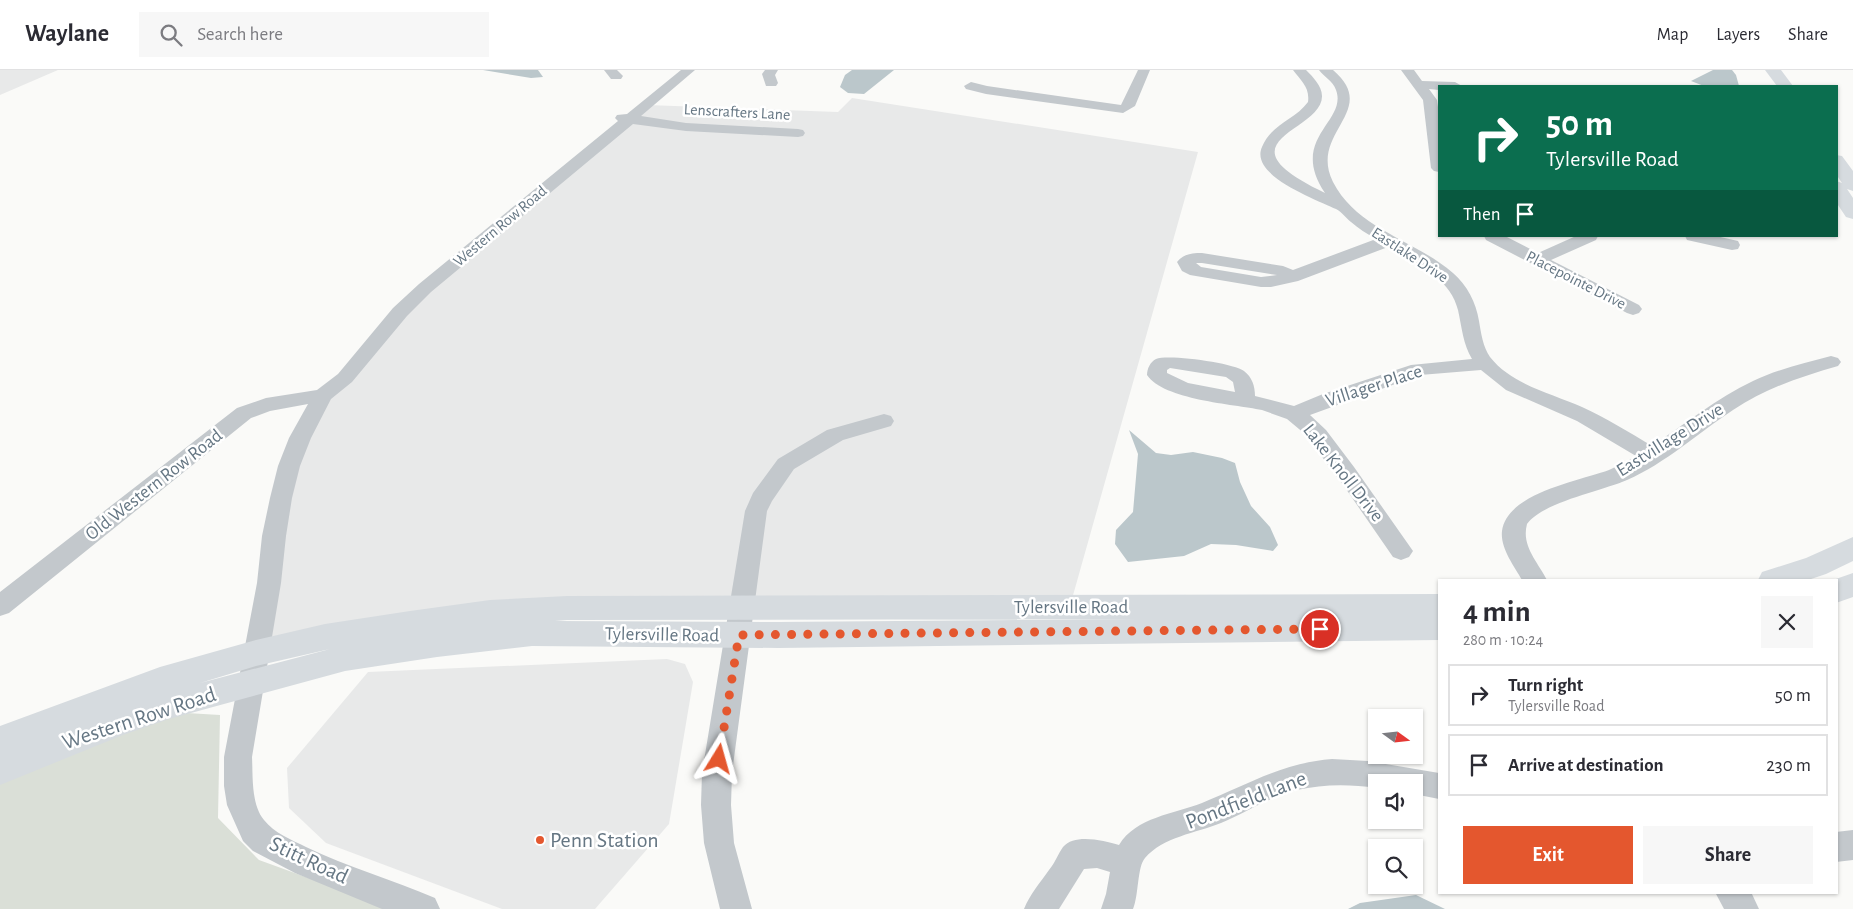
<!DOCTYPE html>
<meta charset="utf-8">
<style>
:root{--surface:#fff;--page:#f7f7f7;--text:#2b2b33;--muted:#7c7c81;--line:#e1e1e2;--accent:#e4572e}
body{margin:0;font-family:"Alegreya Sans",sans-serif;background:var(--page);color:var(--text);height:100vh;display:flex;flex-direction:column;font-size:19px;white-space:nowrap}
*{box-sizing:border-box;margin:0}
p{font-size:16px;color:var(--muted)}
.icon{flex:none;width:28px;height:28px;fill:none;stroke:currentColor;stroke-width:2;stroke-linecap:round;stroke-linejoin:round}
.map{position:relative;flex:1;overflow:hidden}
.details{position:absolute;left:1438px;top:509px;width:400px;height:315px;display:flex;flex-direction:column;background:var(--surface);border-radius:0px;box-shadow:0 1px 4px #0004}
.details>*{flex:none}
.top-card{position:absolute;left:1438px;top:15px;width:400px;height:152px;border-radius:0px;box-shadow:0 1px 4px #0004;background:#0b6e4f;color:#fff;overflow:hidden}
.needle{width:32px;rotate:105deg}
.tools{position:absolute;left:1368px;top:639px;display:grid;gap:10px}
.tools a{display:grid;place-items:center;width:55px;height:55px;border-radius:0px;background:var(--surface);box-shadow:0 1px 4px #0004;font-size:25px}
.pin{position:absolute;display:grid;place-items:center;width:42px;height:42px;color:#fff;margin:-21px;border:2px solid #fff;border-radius:50%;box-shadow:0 1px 5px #0007}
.me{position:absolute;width:55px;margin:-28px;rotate:8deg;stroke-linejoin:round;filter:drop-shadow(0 0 4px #0008)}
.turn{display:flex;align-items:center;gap:18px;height:105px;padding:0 25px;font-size:22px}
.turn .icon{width:65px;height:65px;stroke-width:2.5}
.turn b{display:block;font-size:35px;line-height:42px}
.then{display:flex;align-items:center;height:48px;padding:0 25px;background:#0003;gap:10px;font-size:19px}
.round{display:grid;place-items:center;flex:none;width:52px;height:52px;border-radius:0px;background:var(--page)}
.headline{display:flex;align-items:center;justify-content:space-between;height:85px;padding:0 25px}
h1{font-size:30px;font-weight:600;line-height:38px}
.button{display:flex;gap:10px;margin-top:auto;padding:10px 25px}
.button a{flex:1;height:58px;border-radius:0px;background:var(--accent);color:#fff;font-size:20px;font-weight:600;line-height:58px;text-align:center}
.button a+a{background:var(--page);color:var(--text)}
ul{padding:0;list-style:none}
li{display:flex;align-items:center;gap:15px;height:62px;margin:0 10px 8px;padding:0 15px;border:2px solid var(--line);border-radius:0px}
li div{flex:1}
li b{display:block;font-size:19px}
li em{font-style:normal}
header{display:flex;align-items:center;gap:30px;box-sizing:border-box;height:70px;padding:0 25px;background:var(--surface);border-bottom:1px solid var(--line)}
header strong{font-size:24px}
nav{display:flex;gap:28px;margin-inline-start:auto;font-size:18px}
.search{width:350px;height:45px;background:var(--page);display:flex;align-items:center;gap:12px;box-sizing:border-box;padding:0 18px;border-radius:0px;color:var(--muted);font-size:19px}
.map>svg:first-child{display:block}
.built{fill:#e8e9e9}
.green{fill:#dadfd7}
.water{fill:#bbc7cb}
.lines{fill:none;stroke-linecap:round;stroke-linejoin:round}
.minor{fill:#c3c8cc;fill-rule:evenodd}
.major{fill:#d6dbdf;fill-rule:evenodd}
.route{stroke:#e4572e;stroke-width:9;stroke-dasharray:0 16.2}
.poi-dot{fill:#e4572e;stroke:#fff;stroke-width:2}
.labels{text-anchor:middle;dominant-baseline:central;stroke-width:5;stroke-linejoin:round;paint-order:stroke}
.far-street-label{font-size:16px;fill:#657683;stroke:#fff}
.street-label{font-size:19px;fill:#657683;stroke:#fff}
.near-street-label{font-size:22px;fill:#657683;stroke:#fff}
.near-poi-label{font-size:22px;fill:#657683;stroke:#fff;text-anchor:start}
</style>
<header>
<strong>Waylane</strong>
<div class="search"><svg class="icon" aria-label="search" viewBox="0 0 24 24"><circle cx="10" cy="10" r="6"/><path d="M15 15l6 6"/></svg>Search here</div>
<nav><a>Map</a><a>Layers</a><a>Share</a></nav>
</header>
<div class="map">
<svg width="1853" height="839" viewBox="0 0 1853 839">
<rect width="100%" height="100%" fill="#fafaf8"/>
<g class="built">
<polygon points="0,0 58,0 0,25"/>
<polygon points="852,28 1198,82 1070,536 567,538 256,583 300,368 378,267 647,35 838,42"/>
<polygon points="667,589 685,594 693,612 669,754 595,839 502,839 326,773 289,738 287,698 368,602"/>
</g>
<polygon class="green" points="170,642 220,645 218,748 259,790 394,839 0,839 0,708"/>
<g class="water">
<polygon points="483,0 538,0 543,7 531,8"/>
<polygon points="852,0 894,0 864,24 848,23 840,17 845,5"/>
<polygon points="1713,0 1732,0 1736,5 1739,16 1704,16 1691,11"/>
<polygon points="1129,360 1156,383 1171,385 1193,382 1222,388 1235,393 1240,412 1251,436 1270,457 1278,475 1273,481 1236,475 1211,474 1184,486 1128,492 1115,474 1116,460 1133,442 1138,384"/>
<polygon points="1416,825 1445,839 1348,839 1360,833"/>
</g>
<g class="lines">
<g class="minor">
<polygon points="604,0 617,0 623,6 621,9 611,9"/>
<path d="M681 0H695L641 46 686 53 798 59 803 60 805 63 803 66 798 67 686 61 633 54 431 222 407 246 352 312 331 329 311 368 300 396 292 428 286 466 281 513 252 687C253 707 251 734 264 750 274 763 292 770 306 777 348 797 393 810 435 828L440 839H382L295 803 253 781 243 771 227 735 224 716V687L257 513 262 466 270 428 278 396 289 368 308 334 270 341 251 348 9 543 0 546V522L237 338 266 328 317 320 338 304 393 238 419 214 618 51 615 48 617 45 627 44Z"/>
<polygon points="765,0 778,0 775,5 778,13 776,16 766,16 762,4"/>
<polygon points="1138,0 1150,0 1135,36 1123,43 986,24 966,19 964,16 971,12 987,16 1121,35"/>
<path d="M1293 0H1306C1313 7 1322 16 1322 26 1323 62 1213 70 1325 123 1288 68 1348 52 1336 20 1333 11 1324 7 1319 0H1333C1381 41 1308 62 1333 112 1357 159 1415 170 1453 203 1467 215 1476 232 1479 251 1481 263 1483 277 1490 287 1512 315 1551 323 1582 337 1606 348 1629 362 1652 376 1685 354 1717 328 1753 311 1778 299 1805 293 1831 286L1838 288 1841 292 1838 296C1800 307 1766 318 1733 340 1698 363 1666 393 1627 410 1602 421 1543 432 1527 454 1521 476 1538 492 1547 510H1522C1514 496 1500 478 1502 461 1507 423 1579 411 1609 400 1618 396 1627 391 1636 386L1577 351 1506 320 1481 300 1420 305 1310 345 1326 360 1354 397 1413 481 1409 487 1401 490 1393 487 1346 419 1305 364 1287 349 1262 340C1233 334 1164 330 1147 305 1147 299 1150 292 1156 289 1169 284 1233 293 1244 301 1252 307 1255 316 1255 326L1294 336 1323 324 1411 295 1472 289C1463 274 1462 258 1458 240 1450 207 1414 192 1388 177L1298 211 1271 217H1261L1190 205 1182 201 1177 192C1183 184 1192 183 1202 183L1283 196 1293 200 1376 169C1367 164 1358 158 1351 152 1346 148 1342 142 1336 139 1318 130 1249 106 1262 77 1271 54 1295 50 1308 32 1310 17 1301 11 1293 0ZM1196 193H1202L1277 205 1261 207 1201 197ZM1170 298 1226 307 1233 312 1235 322 1188 313 1167 303V300Z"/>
<polygon points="1401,0 1414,0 1422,11 1455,12 1462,16 1439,16 1439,20 1429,19 1437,30 1439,44 1439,102 1434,101 1431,98 1423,30"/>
<polygon points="1484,166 1505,166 1538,183 1576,166 1598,166 1596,170 1551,190 1639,235 1642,239 1639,243 1633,245 1627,243 1486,170"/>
<polygon points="1685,166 1716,166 1738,171 1740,175 1738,179 1732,180 1687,170"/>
<polygon points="884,344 891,346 894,351 891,356 843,370 794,399 772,431 767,441 732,703 731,735 734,773 752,839 720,839 704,773 701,735 702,703 745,441 753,423 778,389 827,360"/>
<path d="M1332 689 1368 691 1439 703V729L1414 724V712H1376V718C1350 714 1323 714 1297 720 1270 726 1246 743 1221 753 1196 763 1163 767 1145 788 1137 797 1139 825 1133 839H1101L1106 824 1110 802 1097 798 1084 799 1059 839H1024C1030 824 1040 813 1049 800 1055 793 1058 784 1063 777 1075 763 1104 771 1119 775 1136 747 1174 744 1202 733 1247 715 1282 693 1332 689Z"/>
<polygon points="1853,760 1853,790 1836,792 1836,762"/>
<polygon points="1715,822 1751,822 1759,839 1724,839"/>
</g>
<g class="major">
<polygon points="1765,0 1781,0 1793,16 1777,16"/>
<polygon points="1836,85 1842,86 1853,101 1853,121 1847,119 1853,128 1853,149 1846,147 1836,132 1836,111 1842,113 1836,104"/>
<polygon points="1853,467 1853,491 1826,504 1808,510 1758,510 1762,502 1806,488"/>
<polygon points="1853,503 1853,527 1836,533 1836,510 1833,510"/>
<path d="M1439 524V570L778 578 532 576 437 587 345 601 169 649 123 665 0 715V656L160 597 256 570 325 554 410 541 490 530 567 526ZM1140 549 778 552 555 551 567 550ZM330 579 200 613 256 596Z"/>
</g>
</g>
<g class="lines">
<polyline class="route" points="719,689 739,565 1320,559"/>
</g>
<circle class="poi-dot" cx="540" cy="770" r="5"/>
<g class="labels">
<g class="far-street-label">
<text transform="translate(737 42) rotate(3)">Lenscrafters Lane</text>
<text transform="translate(500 156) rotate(-40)">Western Row Road</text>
<text transform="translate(1410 185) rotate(33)">Eastlake Drive</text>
<text transform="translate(1576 210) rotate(27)">Placepointe Drive</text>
</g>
<g class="street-label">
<text transform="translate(1374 316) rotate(-18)">Villager Place</text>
<text transform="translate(1670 370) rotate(-32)">Eastvillage Drive</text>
<text transform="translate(1343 403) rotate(52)">Lake Knoll Drive</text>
<text transform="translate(154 415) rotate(-38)">Old Western Row Road</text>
<text x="1071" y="537">Tylersville Road</text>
<text transform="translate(662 565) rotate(1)">Tylersville Road</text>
</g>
<g class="near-street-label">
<text transform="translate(139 648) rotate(-18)">Western Row Road</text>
<text transform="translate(1246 730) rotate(-21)">Pondfield Lane</text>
<text transform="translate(309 790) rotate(25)">Stitt Road</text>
</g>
<g class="near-poi-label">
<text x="550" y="770">Penn Station</text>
</g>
</g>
</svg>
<div class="tools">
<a><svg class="needle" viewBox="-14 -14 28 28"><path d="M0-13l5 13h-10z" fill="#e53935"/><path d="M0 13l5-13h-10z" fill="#7c7c81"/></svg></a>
<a><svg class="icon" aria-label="sound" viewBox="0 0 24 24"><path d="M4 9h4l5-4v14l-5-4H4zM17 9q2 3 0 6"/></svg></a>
<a><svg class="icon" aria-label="search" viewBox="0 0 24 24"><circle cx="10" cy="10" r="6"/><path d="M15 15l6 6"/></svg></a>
</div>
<div class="pin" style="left:1320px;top:559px;background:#d93025"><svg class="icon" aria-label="arrive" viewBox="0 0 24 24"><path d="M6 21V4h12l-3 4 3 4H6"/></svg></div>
<svg class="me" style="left:719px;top:689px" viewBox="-20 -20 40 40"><path d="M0-17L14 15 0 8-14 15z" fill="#e4572e" stroke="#fff" stroke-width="4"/></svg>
<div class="top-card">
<div class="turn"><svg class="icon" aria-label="right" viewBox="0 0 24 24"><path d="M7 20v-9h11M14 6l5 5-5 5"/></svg><div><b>50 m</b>Tylersville Road</div></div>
<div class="then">Then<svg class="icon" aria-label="arrive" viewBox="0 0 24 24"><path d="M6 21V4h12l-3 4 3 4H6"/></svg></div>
</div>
<section class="details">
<div class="headline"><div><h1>4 min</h1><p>280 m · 10:24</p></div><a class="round"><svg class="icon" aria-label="close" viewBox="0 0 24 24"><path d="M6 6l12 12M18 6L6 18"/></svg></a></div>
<ul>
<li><svg class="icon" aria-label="right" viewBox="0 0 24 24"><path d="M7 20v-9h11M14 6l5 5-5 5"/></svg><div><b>Turn right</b><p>Tylersville Road</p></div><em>50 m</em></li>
<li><svg class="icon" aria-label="arrive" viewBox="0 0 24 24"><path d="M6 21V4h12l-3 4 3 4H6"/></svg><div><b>Arrive at destination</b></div><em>230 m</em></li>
</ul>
<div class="button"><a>Exit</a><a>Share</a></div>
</section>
</div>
